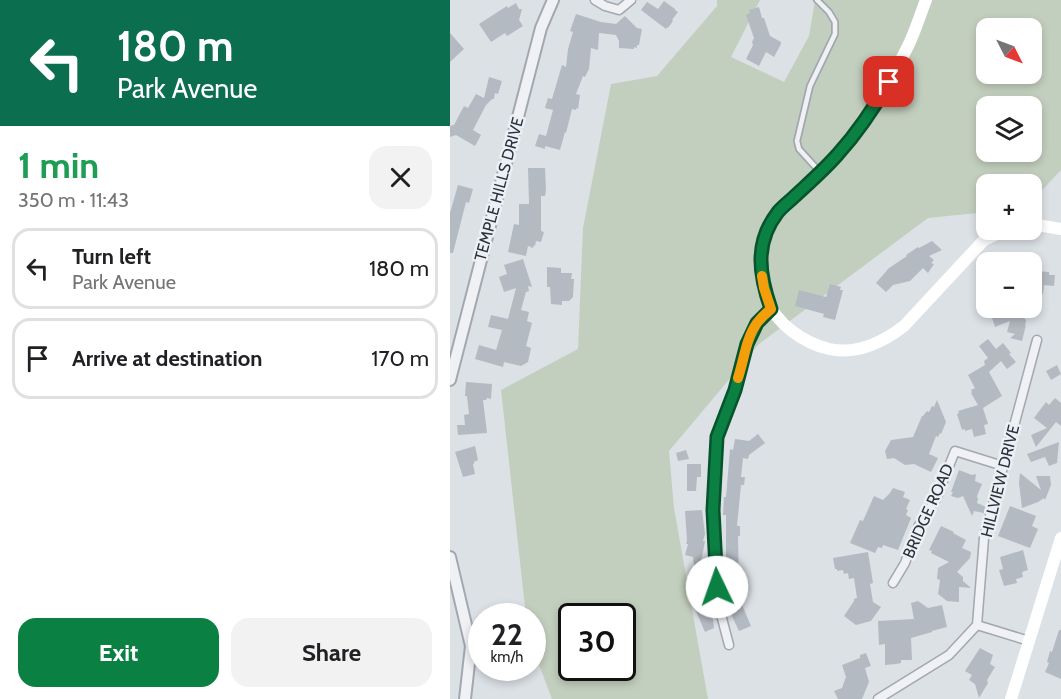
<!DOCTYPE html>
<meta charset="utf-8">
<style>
:root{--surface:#fff;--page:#f2f2f2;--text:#202124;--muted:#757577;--line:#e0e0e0;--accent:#0b8043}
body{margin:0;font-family:Cabin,sans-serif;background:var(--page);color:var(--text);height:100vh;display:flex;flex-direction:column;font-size:22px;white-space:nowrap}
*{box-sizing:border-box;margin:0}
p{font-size:20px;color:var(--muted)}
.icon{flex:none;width:33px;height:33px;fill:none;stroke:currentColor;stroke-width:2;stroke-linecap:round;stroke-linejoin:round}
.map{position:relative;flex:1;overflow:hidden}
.side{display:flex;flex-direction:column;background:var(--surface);width:450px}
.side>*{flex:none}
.top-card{background:#0b6e4f;color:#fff;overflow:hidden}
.needle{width:39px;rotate:132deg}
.fabs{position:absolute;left:526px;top:18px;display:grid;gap:12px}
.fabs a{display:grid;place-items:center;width:66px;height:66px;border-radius:12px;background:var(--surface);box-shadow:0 3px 9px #0003;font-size:30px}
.speed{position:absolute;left:18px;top:603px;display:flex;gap:12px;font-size:30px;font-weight:700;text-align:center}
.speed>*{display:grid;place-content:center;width:78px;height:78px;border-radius:50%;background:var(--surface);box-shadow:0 3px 9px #0003;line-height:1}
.speed small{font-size:15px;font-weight:400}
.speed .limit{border:3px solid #111;border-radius:9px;background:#fff;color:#111}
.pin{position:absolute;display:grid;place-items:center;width:51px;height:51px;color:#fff;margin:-26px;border-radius:12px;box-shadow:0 3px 9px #0006}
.me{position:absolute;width:66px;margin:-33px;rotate:357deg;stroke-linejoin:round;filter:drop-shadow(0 0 4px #0008)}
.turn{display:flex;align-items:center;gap:21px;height:126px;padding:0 18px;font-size:27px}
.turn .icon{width:78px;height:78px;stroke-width:2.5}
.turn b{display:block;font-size:42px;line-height:51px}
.round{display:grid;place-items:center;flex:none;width:63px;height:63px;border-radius:18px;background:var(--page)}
.head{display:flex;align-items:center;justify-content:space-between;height:102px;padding:0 18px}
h1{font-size:36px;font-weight:700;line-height:45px;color:#1e9e55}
.primary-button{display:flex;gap:12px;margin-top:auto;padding:12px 18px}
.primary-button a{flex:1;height:69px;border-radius:18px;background:var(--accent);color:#fff;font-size:24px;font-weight:700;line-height:69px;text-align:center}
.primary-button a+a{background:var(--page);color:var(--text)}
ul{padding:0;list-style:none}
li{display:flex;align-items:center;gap:18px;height:81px;margin:0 12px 9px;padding:0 6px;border:3px solid var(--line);border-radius:18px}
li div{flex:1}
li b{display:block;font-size:22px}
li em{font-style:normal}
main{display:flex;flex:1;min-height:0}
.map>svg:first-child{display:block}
.green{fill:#c3cfbe;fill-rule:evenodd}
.building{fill:#b4bac2}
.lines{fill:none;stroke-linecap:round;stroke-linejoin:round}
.service-casing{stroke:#a2a8af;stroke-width:8}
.minor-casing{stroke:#a2a8af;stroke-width:11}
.tertiary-casing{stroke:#a2a8af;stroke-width:14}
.service{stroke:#eff1f4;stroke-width:4.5}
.minor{stroke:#eff1f4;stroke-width:8}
.tertiary{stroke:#eff1f4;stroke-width:10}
.secondary{stroke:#fff;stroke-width:12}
.route-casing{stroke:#07532c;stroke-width:15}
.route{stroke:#0b8043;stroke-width:10}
.slow{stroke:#f59e0b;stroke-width:10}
.labels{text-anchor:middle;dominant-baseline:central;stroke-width:5;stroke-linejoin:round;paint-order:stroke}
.street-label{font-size:16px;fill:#27303b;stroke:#eceff3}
</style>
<main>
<section class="side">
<div class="top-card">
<div class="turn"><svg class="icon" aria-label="left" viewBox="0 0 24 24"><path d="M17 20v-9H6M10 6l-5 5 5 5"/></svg><div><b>180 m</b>Park Avenue</div></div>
</div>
<div class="head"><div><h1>1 min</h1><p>350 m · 11:43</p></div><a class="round"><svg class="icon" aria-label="close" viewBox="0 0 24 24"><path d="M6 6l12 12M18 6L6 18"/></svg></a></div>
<ul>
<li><svg class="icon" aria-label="left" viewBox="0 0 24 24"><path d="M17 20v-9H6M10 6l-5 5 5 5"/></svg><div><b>Turn left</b><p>Park Avenue</p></div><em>180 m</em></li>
<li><svg class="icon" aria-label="arrive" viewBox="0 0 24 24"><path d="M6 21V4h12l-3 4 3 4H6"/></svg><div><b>Arrive at destination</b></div><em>170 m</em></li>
</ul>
<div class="primary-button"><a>Exit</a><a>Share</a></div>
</section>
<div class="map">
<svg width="611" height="699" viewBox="0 0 611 699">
<rect width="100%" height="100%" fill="#dce1e6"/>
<path class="green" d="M267 0H310L281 57 334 82 359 36 365 0H611V170L582 201V184H537V212L478 218 309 344 219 451 224 508 258 699H102L83 649 82 616H76L51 390 128 349 133 228 161 84 207 76 267 6ZM537 28H582V74H537ZM537 106H582V152H537ZM122 616H172V668H122Z"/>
<g class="building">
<polygon points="214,1 225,9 225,10 228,12 222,20 223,21 218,28 217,27 216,29 191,10 197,2 208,9"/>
<polygon points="66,3 69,9 72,9 69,20 73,26 57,36 55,33 41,42 29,24 57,6 58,8"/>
<polygon points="309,7 312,18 314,18 320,36 331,42 331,44 324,57 316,52 309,66 296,59 303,45 302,42 304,38 296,15 300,13 299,10"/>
<polygon points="126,14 151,22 166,24 175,16 187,28 192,29 189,45 187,45 187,48 184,47 184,49 169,48 169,41 166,35 149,33 148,50 141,48 139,69 135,77 133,76 126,94 130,95 128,109 126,108 126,110 122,109 116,133 115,132 110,150 95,146 95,149 85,146 89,134 96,136 103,110 95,108 98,98 102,99 112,65 116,67 118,49 123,32 120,31"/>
<polygon points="0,33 14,49 0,62"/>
<polygon points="39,77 52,81 48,94 45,93 44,99 42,99 36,105 23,130 31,135 25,146 6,135 0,137 0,126 4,125 14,106 18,108 26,94 34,98"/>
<polygon points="78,168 95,168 96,190 95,196 91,196 91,231 94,232 91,242 86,241 85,246 84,245 83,248 78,246 76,256 58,252 64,224 69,225 69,204 79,204"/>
<polygon points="8,185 23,189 19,203 16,202 3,253 0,253 0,213"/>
<polygon points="482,241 492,250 479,256 484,260 481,263 484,264 478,273 473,268 460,281 443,285 436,292 426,283 439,268 457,256 456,255 468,247 469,248"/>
<polygon points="73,259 82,287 78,286 79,291 76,292 71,310 79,312 77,321 82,323 76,346 81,348 78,362 71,366 54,362 53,367 25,359 29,345 46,350 47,347 52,330 38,327 41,315 58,319 66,288 54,292 49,277 57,274 54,265"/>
<polygon points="97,267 111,268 111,273 122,273 121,279 124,279 123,297 119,301 112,301 112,305 101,304 100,287 97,287"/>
<polygon points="586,271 599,272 599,275 605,275 604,286 594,285 593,294 590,293 590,299 582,299 582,276 586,276"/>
<polygon points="380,284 391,287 390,290 393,290 385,320 373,317 374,314 345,306 349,290 376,297"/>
<polygon points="545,308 570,308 573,317 576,320 575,326 576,325 572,341 560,338 565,334 557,332 560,321 545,327 542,318 544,317 543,315 547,313"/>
<polygon points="538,339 546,349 553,343 561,353 559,354 566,362 557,369 551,361 539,372 552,396 533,408 538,424 534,425 536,434 524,437 522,429 515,431 515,429 512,430 507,414 509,413 508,411 528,405 521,393 522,392 521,390 525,388 518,375 535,365 534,361 538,358 529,346"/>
<polygon points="607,365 611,374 601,380 596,371"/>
<polygon points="16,382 42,384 41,399 37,398 36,400 33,400 37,433 8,435 7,425 15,425 14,415 19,414 17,396 15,396"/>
<polygon points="605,398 611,403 611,426 606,422 586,447 581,435 597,428 584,418 596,402 599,405"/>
<polygon points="487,400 496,422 491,434 490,433 488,437 486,436 479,454 488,458 481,472 464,464 455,465 444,458 437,459 435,451 441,440 463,437 472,416 473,416 477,411 479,412 482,406 484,407"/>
<polygon points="308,434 315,443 299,455 298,459 293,458 291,477 295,477 294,485 291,485 287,526 290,526 290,536 288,536 289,587 291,600 290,600 301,626 289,631 280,612 275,591 274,580 278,580 278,562 276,562 276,515 273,515 274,497 276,497 280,449 283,450 285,439 299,441"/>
<polygon points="609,442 607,463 599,466 595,457 581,462 577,454"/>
<polygon points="25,446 28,460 24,462 24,464 23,464 25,474 13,477 5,452"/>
<polygon points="236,450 239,459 228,461 226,453"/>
<polygon points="237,464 251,464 251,477 247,477 246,491 237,491"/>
<polygon points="509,470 522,475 526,474 525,481 532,484 527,496 528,499 527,503 536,507 534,513 524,511 522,516 513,496 508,498 501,496 503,492 501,492"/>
<polygon points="570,473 591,490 586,476 600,476 601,485 595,500 594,498 588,502 572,508 569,483"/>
<polygon points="443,488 455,492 453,497 460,500 456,509 458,510 456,515 461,518 448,550 433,545 432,548 428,547 425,553 400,543 410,520 413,521 424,496 433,500 440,493"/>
<polygon points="560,506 586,516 582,526 588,529 580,548 548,536"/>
<polygon points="252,510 255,534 253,541 255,541 253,552 249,570 256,569 259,589 252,590 260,612 262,612 264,628 255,632 243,604 244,603 242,589 244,589 242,573 245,572 243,557 235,555 238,544 236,544 237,541 235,511"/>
<polygon points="491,526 504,532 503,533 516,540 512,548 521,552 520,558 507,572 513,577 513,581 521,588 509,587 509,602 497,601 488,594 490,580 487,579 488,568 499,562 481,553 482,551 479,550"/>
<polygon points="573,550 578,570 572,572 573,577 566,579 567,583 554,586 549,570 553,569 550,557"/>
<polygon points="418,552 423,583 420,584 423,602 431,607 421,621 406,625 394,616 404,601 404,599 407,598 404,578 399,579 398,573 394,574 393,570 387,571 387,569 385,569 383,558"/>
<polygon points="468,601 478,608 492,605 497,627 482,631 482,632 461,638 462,660 451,660 451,663 446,664 435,665 435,644 429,645 428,621 464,619 461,603"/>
<polygon points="59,603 60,616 42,616 40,608"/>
<polygon points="609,630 611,630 611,679 595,672 599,663 597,662 600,651 602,652"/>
<polygon points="530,648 543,655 540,664 545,667 537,680 538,683 529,698 525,684 519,680 522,675 515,671"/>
<polygon points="416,653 421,666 415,668 419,682 412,699 388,699 384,691 392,688 396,677 392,665 410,658 410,655"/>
</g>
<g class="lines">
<defs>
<polyline id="service" points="367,0 379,12 385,22 385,34 360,86 347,141 349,149 369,171"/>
<g id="minor">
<polyline points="145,0 155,6 169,10 181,0"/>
<polyline points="443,583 455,563 468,527 486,499 505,451 553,466"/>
<polyline points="527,625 579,641"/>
<polyline points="279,645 268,603 266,571 263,510 267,437 285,390 297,344 307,323 321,309"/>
<polyline points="428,699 499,655 527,625 534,538 587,340"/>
</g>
<g id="tertiary">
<polyline points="0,380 91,28 103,0"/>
<polyline points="0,557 21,646 15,699"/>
</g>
</defs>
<use href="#service" class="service-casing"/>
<use href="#minor" class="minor-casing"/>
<use href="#tertiary" class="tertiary-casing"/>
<use href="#service" class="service"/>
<use href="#minor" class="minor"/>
<use href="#tertiary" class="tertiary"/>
<g class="secondary">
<path d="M476 0C470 15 465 32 458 46 444 75 428 103 409 129 394 151 373 169 353 188 346 195 337 202 330 210 307 235 307 269 317 299 326 324 354 343 379 349 407 355 432 343 454 326L534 240 555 230"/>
<polyline points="582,224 611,229"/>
<polyline points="561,699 611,538"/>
</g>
</g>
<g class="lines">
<defs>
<path id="route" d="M267 587 263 510 267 437 285 390 297 344 307 323 321 309C309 274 304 243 328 212 333 206 340 201 345 196 360 182 375 169 388 154 408 132 424 108 439 82"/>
</defs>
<use href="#route" class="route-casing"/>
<use href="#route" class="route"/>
<path class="slow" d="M288 378C294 360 296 338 307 323 311 318 316 313 321 309L314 288 312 276"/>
</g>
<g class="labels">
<g class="street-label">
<text transform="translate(49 189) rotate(-75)">TEMPLE HILLS DRIVE</text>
<text transform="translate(550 481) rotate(-76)">HILLVIEW DRIVE</text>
<text transform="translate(478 511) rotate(-66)">BRIDGE ROAD</text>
</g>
</g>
</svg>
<div class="fabs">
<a><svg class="needle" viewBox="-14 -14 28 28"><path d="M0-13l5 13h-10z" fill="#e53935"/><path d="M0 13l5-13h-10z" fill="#757577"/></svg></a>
<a><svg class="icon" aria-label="layers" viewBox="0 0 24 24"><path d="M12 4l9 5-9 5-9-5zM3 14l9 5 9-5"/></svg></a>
<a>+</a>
<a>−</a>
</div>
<div class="speed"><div>22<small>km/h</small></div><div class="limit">30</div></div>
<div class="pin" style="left:439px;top:82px;background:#d93025"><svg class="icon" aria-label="arrive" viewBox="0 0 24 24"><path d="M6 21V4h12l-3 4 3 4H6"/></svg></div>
<svg class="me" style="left:267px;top:587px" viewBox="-20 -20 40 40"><circle r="19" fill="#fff"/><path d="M0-13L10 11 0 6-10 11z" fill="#0b8043"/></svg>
</div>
</main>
